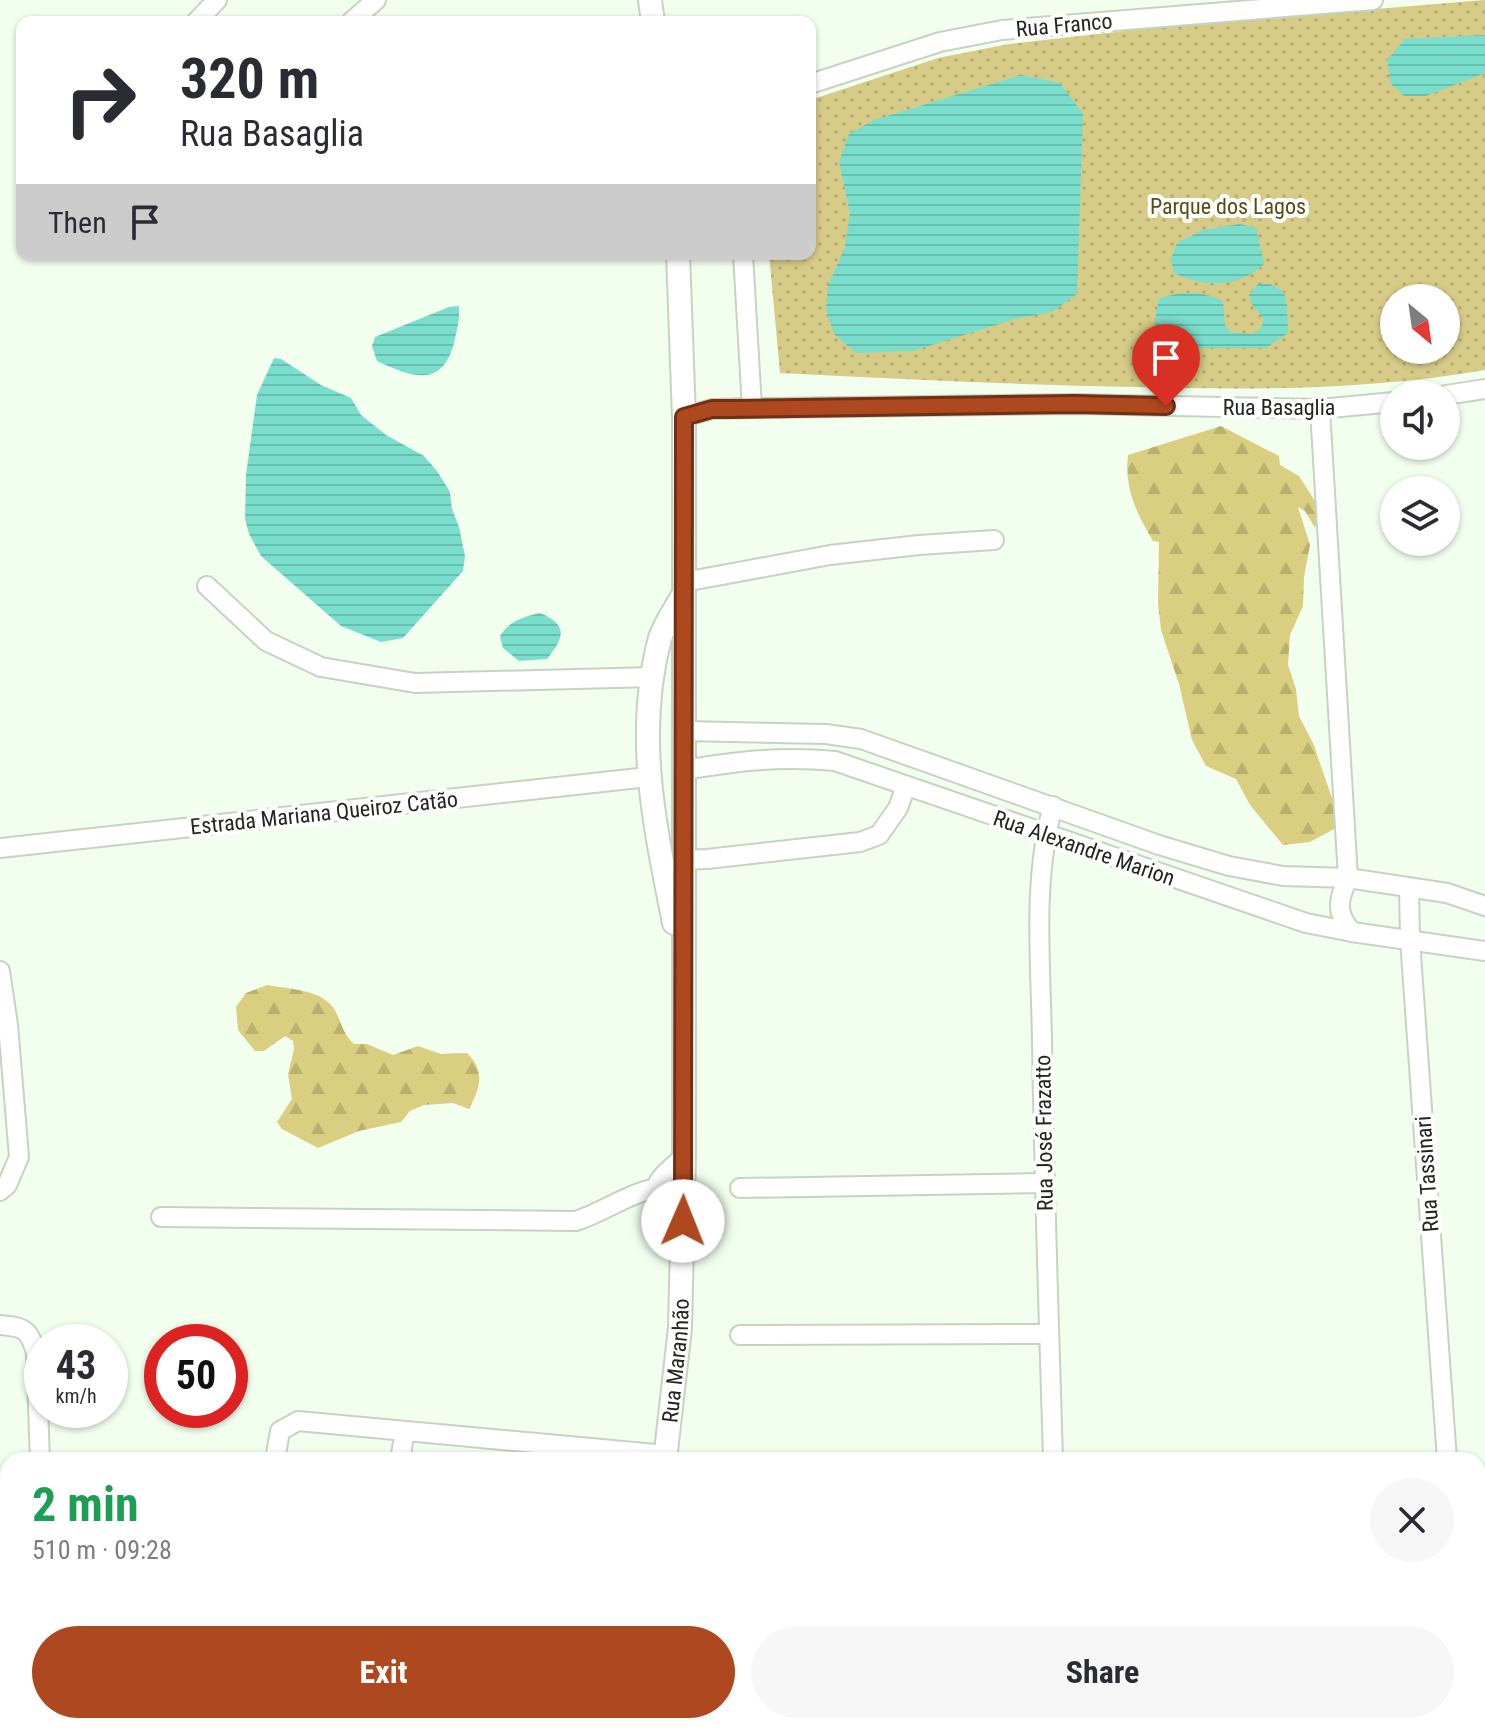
<!DOCTYPE html>
<meta charset="utf-8">
<style>
:root{--surface:#fff;--page:#f7f7f7;--text:#2b2b33;--muted:#7c7c81;--accent:#ae481e}
body{margin:0;font-family:"Roboto Condensed",sans-serif;background:var(--page);color:var(--text);height:100vh;display:flex;flex-direction:column;font-size:30px;white-space:nowrap}
*{box-sizing:border-box;margin:0}
p{font-size:26px;color:var(--muted)}
.icon{flex:none;width:44px;height:44px;fill:none;stroke:currentColor;stroke-width:2;stroke-linecap:round;stroke-linejoin:round}
.map{position:relative;flex:1;overflow:hidden}
.drawer{position:absolute;left:0px;top:1452px;width:1486px;height:282px;display:flex;flex-direction:column;background:var(--surface);border-radius:24px 24px 0 0;box-shadow:0 2px 6px #0004}
.drawer>*{flex:none}
.banner{position:absolute;left:16px;top:16px;width:800px;height:244px;border-radius:16px;box-shadow:0 2px 6px #0004;background:#fff;color:var(--text);overflow:hidden}
.needle{width:52px;rotate:151deg}
.tools{position:absolute;left:1380px;top:284px;display:grid;gap:16px}
.tools a{display:grid;place-items:center;width:80px;height:80px;border-radius:50%;background:var(--surface);box-shadow:0 2px 6px #0004;font-size:40px}
.speed{position:absolute;left:24px;top:1324px;display:flex;gap:16px;font-size:40px;font-weight:700;text-align:center}
.speed>*{display:grid;place-content:center;width:104px;height:104px;border-radius:50%;background:var(--surface);box-shadow:0 2px 6px #0004;line-height:1}
.speed small{font-size:20px;font-weight:400}
.speed .limit{border:12px solid #d22;background:#fff;color:#111}
.pin{position:absolute;display:grid;place-items:center;width:68px;height:68px;color:#fff;margin:-82px -34px;border-radius:50% 50% 50% 0;rotate:-45deg;box-shadow:0 0 8px #0007}
.pin .icon{rotate:45deg}
.me{position:absolute;width:88px;margin:-44px;rotate:1deg;stroke-linejoin:round;filter:drop-shadow(0 0 6px #0008)}
.turn{display:flex;align-items:center;gap:28px;height:168px;padding:0 32px;font-size:36px}
.turn .icon{width:104px;height:104px;stroke-width:2.5}
.turn b{display:block;font-size:56px;line-height:68px}
.then{display:flex;align-items:center;height:76px;padding:0 32px;background:#0003;gap:16px;font-size:30px}
.round{display:grid;place-items:center;flex:none;width:84px;height:84px;border-radius:42px;background:var(--page)}
.summary{display:flex;align-items:center;justify-content:space-between;height:136px;padding:0 32px}
h1{font-size:48px;font-weight:700;line-height:60px;color:#1e9e55}
.primary-button{display:flex;gap:16px;margin-top:auto;padding:16px 32px}
.primary-button a{flex:1;height:92px;border-radius:48px;background:var(--accent);color:#fff;font-size:32px;font-weight:700;line-height:92px;text-align:center}
.primary-button a+a{background:var(--page);color:var(--text)}
.map>svg:first-child{display:block}
.forest{fill:url(#forest-firs)}
.park{fill:url(#park-dots);fill-rule:evenodd}
.water{fill:url(#water-rules)}
.lines{fill:none;stroke-linecap:round;stroke-linejoin:round}
.minor-casing{stroke:#c6d3c3;stroke-width:22}
.major-casing{stroke:#c6d3c3;stroke-width:26}
.minor{stroke:#fff;stroke-width:18}
.major{stroke:#fff;stroke-width:22}
.route-casing{stroke:#712f14;stroke-width:20}
.route{stroke:#ae481e;stroke-width:14}
.labels{text-anchor:middle;dominant-baseline:central;stroke-width:8;stroke-linejoin:round;paint-order:stroke}
.street-label{font-size:22px;fill:#212620;stroke:#fff}
.park-label{font-size:22px;fill:#564d12;stroke:#fff}
</style>
<div class="map">
<svg width="1485" height="1733" viewBox="0 0 1485 1733">
<defs>
<pattern id="forest-firs" width="22" height="20" patternUnits="userSpaceOnUse" patternTransform="scale(2)"><rect width="22" height="20" fill="#dace81"/><path d="M5 1l3.5 6h-7zM16 11l3.5 6h-7z" fill="#bbb16f"/></pattern>
<pattern id="park-dots" width="8" height="8" patternUnits="userSpaceOnUse" patternTransform="scale(2)"><rect width="8" height="8" fill="#d6cb87"/><path d="M2 2h.1M6 6h.1" fill="none" stroke="#b7ae74" stroke-width="1.8" stroke-linecap="round"/></pattern>
<pattern id="water-rules" width="6" height="5" patternUnits="userSpaceOnUse" patternTransform="scale(2)"><rect width="6" height="5" fill="#7adecc"/><path d="M0 2.5h6" fill="none" stroke="#69beaf"/></pattern>
</defs>
<rect width="100%" height="100%" fill="#f2ffef"/>
<g class="forest">
<path d="M1221 426 1279 456 1280 465 1299 476 1320 509 1315 528 1305 511 1298 507 1310 545 1304 577 1303 606 1290 635 1288 665 1296 689 1299 716 1313 743 1333 801 1336 828 1310 842 1283 845 1250 805 1236 779 1206 766 1192 740 1179 684 1161 630 1158 603 1159 542 1153 541C1137 514 1124 488 1128 455Z"/>
<path d="M267 985C288 989 318 989 332 1006 342 1019 340 1031 354 1044H367L393 1055 418 1046 441 1054 467 1053C486 1072 480 1087 469 1109L453 1103 424 1105 410 1111 401 1122 359 1131 318 1148 282 1129 277 1122 292 1099 288 1074 294 1049 293 1041 285 1036 264 1051H255L238 1030 236 1007 246 993Z"/>
<polygon points="129,1726 417,1726 414,1733 132,1733"/>
<polygon points="1082,1726 1209,1726 1213,1733 1081,1733"/>
</g>
<path class="park" d="M1485 0V370C1370 390 1255 390 1139 387 1019 385 900 379 780 373L769 254H810V100L938 58 1009 44 1160 27ZM1394 298H1446V350H1394Z"/>
<g class="water">
<polygon points="1485,35 1485,73 1426,96 1404,96 1391,84 1387,60 1405,39"/>
<polygon points="1021,75 1060,83 1083,114 1077,294 1052,312 1015,319 913,351 856,353 834,334 826,310 828,286 845,247 850,213 839,162 849,134 874,120"/>
<path d="M1239 224 1256 228 1264 264C1238 288 1205 288 1174 273L1171 259 1177 243 1203 230Z"/>
<path d="M1258 284H1270L1283 291 1287 304 1288 333 1266 348H1172L1159 341 1155 319 1159 299C1182 290 1201 291 1223 301L1225 325 1231 332 1253 334 1261 328 1264 319 1251 303 1249 295Z"/>
<path d="M459 306C460 320 457 329 454 343 442 389 411 377 377 361L372 346 375 337 449 307Z"/>
<polygon points="274,358 281,359 321,385 351,398 361,415 386,435 424,456 437,471 450,492 452,509 459,527 465,556 463,571 403,638 381,642 341,626 261,556 249,534 245,519 246,475 257,395"/>
<path d="M540 613C569 625 564 638 547 659L519 661 503 648 500 636C509 621 523 617 540 613Z"/>
</g>
<g class="lines">
<defs>
<g id="minor">
<polyline points="196,22 217,0"/>
<polyline points="351,22 376,0"/>
<polyline points="810,84 940,42 1002,30 1373,0"/>
<polyline points="743,254 752,408"/>
<polyline points="1446,395 1485,389"/>
<path d="M1320 409 1348 878C1338 900 1335 913 1352 932"/>
<polyline points="684,417 712,409 752,408 1075,404 1320,409 1394,402"/>
<polyline points="684,582 830,555 919,545 994,540"/>
<polyline points="207,586 266,641 321,667 415,683 654,677"/>
<polyline points="685,731 826,734 861,739 1159,845 1229,866 1283,876 1348,878 1447,893 1485,906"/>
<path d="M684 770C739 761 779 756 835 761L1306 923 1352 932 1485 951"/>
<path d="M1053 806C1032 882 1041 964 1042 1042 1044 1181 1049 1321 1053 1460"/>
<polyline points="0,848 648,777"/>
<polyline points="684,860 707,859 860,842 879,835 898,808 906,786"/>
<polyline points="1409,887 1410,940 1447,1460"/>
<polyline points="0,971 8,1025 19,1157 7,1185 0,1191"/>
<polyline points="740,1188 1044,1183"/>
<path d="M161 1217 576 1221C604 1212 627 1194 656 1188"/>
<path d="M683 1221C647 1190 648 1187 684 1157"/>
<path d="M0 1325C23 1327 29 1328 36 1353L40 1460"/>
<polyline points="740,1335 1049,1334"/>
<polyline points="275,1460 280,1431 298,1421 666,1455"/>
<polyline points="400,1460 405,1431"/>
<polyline points="1478,1566 1485,1565"/>
<polyline points="0,1693 8,1693"/>
<polyline points="76,1726 77,1733"/>
<polyline points="581,1726 585,1733"/>
<polyline points="1064,1726 1064,1733"/>
<polyline points="1466,1726 1467,1733"/>
</g>
<g id="major">
<polyline points="650,0 653,22"/>
<path d="M674 923C655 827 634 735 660 638 665 623 676 608 683 595"/>
<path id="s1" d="M665 1460 680 1328 684 1157V417L678 254"/>
<polyline points="630,1733 630,1726"/>
</g>
</defs>
<use href="#minor" class="minor-casing"/>
<use href="#major" class="major-casing"/>
<use href="#minor" class="minor"/>
<use href="#major" class="major"/>
</g>
<g class="lines">
<defs>
<polyline id="route" points="683,1221 684,417 712,409 732,409 1075,404 1166,406"/>
</defs>
<use href="#route" class="route-casing"/>
<use href="#route" class="route"/>
</g>
<g class="labels">
<g class="street-label">
<text transform="translate(1064 25) rotate(-5)">Rua Franco</text>
<text x="1279" y="407">Rua Basaglia</text>
<text transform="translate(324 813) rotate(-6)">Estrada Mariana Queiroz Catão</text>
<text transform="translate(1084 848) rotate(19)">Rua Alexandre Marion</text>
<text transform="translate(1044 1133) rotate(-91)">Rua José Frazatto</text>
<text transform="translate(1427 1174) rotate(-94)">Rua Tassinari</text>
<text stroke="none"><textPath href="#s1" startOffset="100">Rua Maranhão</textPath></text>
</g>
<g class="park-label">
<text x="1228" y="206">Parque dos Lagos</text>
</g>
</g>
</svg>
<div class="tools">
<a><svg class="needle" viewBox="-14 -14 28 28"><path d="M0-13l5 13h-10z" fill="#e53935"/><path d="M0 13l5-13h-10z" fill="#7c7c81"/></svg></a>
<a><svg class="icon" aria-label="sound" viewBox="0 0 24 24"><path d="M4 9h4l5-4v14l-5-4H4zM17 9q2 3 0 6"/></svg></a>
<a><svg class="icon" aria-label="layers" viewBox="0 0 24 24"><path d="M12 4l9 5-9 5-9-5zM3 14l9 5 9-5"/></svg></a>
</div>
<div class="speed"><div>43<small>km/h</small></div><div class="limit">50</div></div>
<div class="pin" style="left:1166px;top:406px;background:#d93025"><svg class="icon" aria-label="arrive" viewBox="0 0 24 24"><path d="M6 21V4h12l-3 4 3 4H6"/></svg></div>
<svg class="me" style="left:683px;top:1221px" viewBox="-20 -20 40 40"><circle r="19" fill="#fff"/><path d="M0-13L10 11 0 6-10 11z" fill="#ae481e"/></svg>
<div class="banner">
<div class="turn"><svg class="icon" aria-label="right" viewBox="0 0 24 24"><path d="M7 20v-9h11M14 6l5 5-5 5"/></svg><div><b>320 m</b>Rua Basaglia</div></div>
<div class="then">Then<svg class="icon" aria-label="arrive" viewBox="0 0 24 24"><path d="M6 21V4h12l-3 4 3 4H6"/></svg></div>
</div>
<section class="drawer">
<div class="summary"><div><h1>2 min</h1><p>510 m · 09:28</p></div><a class="round"><svg class="icon" aria-label="close" viewBox="0 0 24 24"><path d="M6 6l12 12M18 6L6 18"/></svg></a></div>
<div class="primary-button"><a>Exit</a><a>Share</a></div>
</section>
</div>
